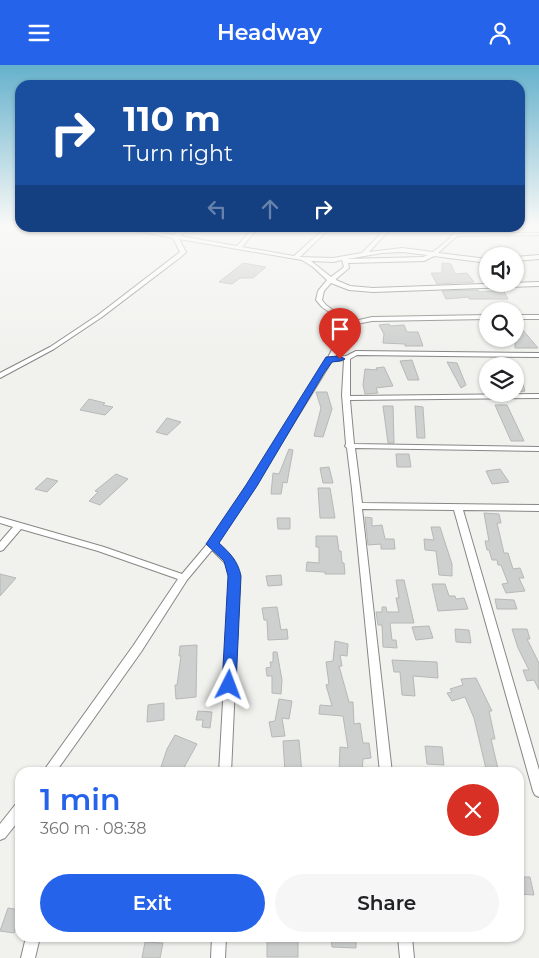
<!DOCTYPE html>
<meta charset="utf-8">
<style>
:root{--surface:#fff;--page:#f6f6f6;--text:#202124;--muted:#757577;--accent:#2563eb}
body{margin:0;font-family:Montserrat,sans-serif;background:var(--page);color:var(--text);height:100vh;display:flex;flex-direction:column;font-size:19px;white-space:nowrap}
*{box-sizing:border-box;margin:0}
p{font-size:16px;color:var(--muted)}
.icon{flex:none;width:28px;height:28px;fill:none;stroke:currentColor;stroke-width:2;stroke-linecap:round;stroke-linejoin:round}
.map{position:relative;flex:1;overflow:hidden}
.side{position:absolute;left:15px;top:702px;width:509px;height:175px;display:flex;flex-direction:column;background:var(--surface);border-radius:15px;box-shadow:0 1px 4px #0004}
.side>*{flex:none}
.hud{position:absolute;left:15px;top:15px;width:510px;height:152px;border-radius:15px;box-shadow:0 1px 4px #0004;background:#1a4fa0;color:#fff;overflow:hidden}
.buttons{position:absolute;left:479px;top:182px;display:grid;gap:10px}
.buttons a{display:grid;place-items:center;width:45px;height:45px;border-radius:50%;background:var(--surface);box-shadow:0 1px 4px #0004;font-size:25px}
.pin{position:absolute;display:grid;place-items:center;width:42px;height:42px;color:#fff;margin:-51px -21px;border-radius:50% 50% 50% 0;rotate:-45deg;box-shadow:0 0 5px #0007}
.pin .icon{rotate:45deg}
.me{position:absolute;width:55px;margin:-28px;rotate:3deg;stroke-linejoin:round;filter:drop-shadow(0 0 4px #0008)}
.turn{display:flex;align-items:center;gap:18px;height:105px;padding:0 25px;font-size:22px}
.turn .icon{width:65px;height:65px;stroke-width:2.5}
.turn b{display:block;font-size:35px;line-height:42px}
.lanes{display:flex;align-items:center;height:48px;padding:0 25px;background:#0003;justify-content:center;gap:25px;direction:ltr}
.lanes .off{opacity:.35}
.round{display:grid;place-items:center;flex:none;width:52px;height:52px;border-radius:26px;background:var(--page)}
.headline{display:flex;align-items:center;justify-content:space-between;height:85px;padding:0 25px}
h1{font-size:30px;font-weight:600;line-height:38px;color:var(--accent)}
.primary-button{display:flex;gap:10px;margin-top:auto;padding:10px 25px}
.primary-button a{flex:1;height:58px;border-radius:30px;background:var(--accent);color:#fff;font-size:20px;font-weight:600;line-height:58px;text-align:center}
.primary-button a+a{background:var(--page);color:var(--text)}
header{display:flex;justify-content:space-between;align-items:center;height:65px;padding:0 25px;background:var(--accent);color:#fff;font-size:22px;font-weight:600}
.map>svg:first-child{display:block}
.building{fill:#cdd0ce;stroke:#b6b9b6}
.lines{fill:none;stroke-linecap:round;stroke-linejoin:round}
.minor-casing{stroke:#878885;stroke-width:2}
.minor{fill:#fff;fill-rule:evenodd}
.route{fill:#2563eb;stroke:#184099}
</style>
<header><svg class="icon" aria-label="menu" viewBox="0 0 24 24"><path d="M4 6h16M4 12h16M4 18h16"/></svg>Headway<svg class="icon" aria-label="person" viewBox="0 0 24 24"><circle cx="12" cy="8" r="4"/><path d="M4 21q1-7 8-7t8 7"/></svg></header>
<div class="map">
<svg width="539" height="893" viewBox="0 0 539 893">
<rect width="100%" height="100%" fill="#f1f1ee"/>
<g class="building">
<polygon points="243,198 266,202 253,213 240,213 232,219 219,217"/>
<polygon points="442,198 451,199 455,209 467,208 474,217 437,219 431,208 442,208"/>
<polygon points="478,225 479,227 503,225 508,234 469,234 469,232 446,234 442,226"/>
<polygon points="389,259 390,261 404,260 407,267 418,267 423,281 405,281 405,279 383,278 384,269 379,260"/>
<polygon points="515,264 522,264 538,283 515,283"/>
<polygon points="412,295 419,315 408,315 400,296"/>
<polygon points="504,296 514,297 517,299 525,326 521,327 515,316 515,301 507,301"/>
<polygon points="447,297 457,298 466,320 461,323"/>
<polygon points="384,302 393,321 376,323 378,328 365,329 363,320 365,304 377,305 376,303"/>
<polygon points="316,327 327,327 332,344 323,372 314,371 321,343"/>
<polygon points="89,334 105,338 103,340 113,342 105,350 80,345"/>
<polygon points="495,340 507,340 524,376 511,376"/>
<polygon points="383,341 393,341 394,378 388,378"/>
<polygon points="415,341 423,342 425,373 417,373"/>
<polygon points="167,353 181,357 167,370 156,367"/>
<polygon points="289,384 293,385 287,418 283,417 281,429 271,429 273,408 279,409"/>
<polygon points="396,389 409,389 411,402 397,402"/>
<polygon points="329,402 333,418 323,418 320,403"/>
<polygon points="500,404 509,417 492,419 486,406"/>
<polygon points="116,409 128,414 100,440 89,436 98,427 95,426"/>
<polygon points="47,413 58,416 47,427 35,424"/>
<polygon points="318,423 330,423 335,453 320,453"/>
<polygon points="484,448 499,449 501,458 497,458 504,488 508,488 513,504 520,503 524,513 519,513 525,526 506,528 502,519 508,518 501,500 498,500 497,495 492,495 489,485 487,485 485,476 489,476"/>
<polygon points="365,452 372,453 372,461 382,460 385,474 394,474 395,484 381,484 381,479 368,480"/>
<polygon points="277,453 290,453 290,464 278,464"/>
<polygon points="431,462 440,462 452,499 452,511 439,510 436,486 425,485 424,474 434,475"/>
<polygon points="316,471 337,471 339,486 341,486 342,498 344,498 345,509 325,509 325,507 306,506 307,497 319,498 319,482 316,482"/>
<polygon points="0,509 16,513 0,531"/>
<polygon points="281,510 282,520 268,521 266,511"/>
<polygon points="396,515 404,515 414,558 390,558 392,575 396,575 397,583 383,582 382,560 378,560 376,547 382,547 382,542 386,542 387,547 399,547 396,533 399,533"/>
<polygon points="432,519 445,519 449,531 455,531 456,534 464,533 468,544 438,546"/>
<polygon points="495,534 514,535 517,544 497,544"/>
<polygon points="277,542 281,565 287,564 288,574 268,575 267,555 264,555 262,543"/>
<polygon points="429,561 433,573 416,575 412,562"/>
<polygon points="455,564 469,565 471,578 456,577"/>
<polygon points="512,564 527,564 530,574 527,574 539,598 539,625 534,615 527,616 523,605 529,605 518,583"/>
<polygon points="335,576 348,579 347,591 340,590 342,601 339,601 349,637 353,637 354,659 360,658 363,678 369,678 371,693 363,694 362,708 339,708 340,682 348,683 343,651 319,649 320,640 332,641 326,620 329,619 326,597 333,596"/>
<polygon points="197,580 196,632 176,634 175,620 177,620 181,591 179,591 180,581"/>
<polygon points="273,587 277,587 282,615 281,629 272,628 272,611 267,611 266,603 271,602 270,597 273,597"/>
<polygon points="392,595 437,597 438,613 413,611 415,631 402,630 400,607 394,607"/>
<polygon points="476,613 492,646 489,646 495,674 491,674 499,708 487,708 474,653 465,632 452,636 447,628 452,627 450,624 463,620 461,614"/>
<polygon points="279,634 292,636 289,654 282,653 285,671 272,672 269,657 275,656"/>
<polygon points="164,638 164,655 147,657 148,640"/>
<polygon points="198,646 212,647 210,663 202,662 203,655 196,655"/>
<polygon points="175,670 197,679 181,708 159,708 167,684"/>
<polygon points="299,675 302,708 285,708 283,676"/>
<polygon points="425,681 442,682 444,700 427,699"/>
<polygon points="519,812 530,812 534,830 519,829"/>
<polygon points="8,843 20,845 20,851 14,868 0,866"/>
<rect x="267" y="872" width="31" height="20"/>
<polygon points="331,872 356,872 356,883 332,882"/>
<polygon points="145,877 163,878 160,893 142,893"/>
</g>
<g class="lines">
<defs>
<g id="minor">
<path d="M116 162H129L174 170 185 162H191L180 171 237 181 254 162H259L242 182 294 191 326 162H331L300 192 333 193 362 188 387 162H392L369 187 402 183 433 187 448 175 459 162H464L459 168H539V170L457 171 438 188 488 194V198L434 191 424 196 348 198 349 203 336 214V215L350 221 373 223 539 217V221L373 227 349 225 331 218 324 226 322 235 326 240 350 257 372 252 488 250V254L372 256 351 260 335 292 346 291 356 286 539 288V292L357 290 350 294V331L539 329V333L350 335 354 379 539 382V386L355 383 362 438 539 440V446L463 445 539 705V732L535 730 533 726 454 445 362 444 392 708H380L352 424 347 383 345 381 346 379 342 330 344 295 332 296 255 421 217 479 233 494 240 511 231 708H219L230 511 226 499 212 485 187 515 141 587 55 708H42L133 581 178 514 98 486 21 464 3 485 0 486V477L13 462 0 458V452L104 482 182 509 209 477 247 421 327 294 346 259 322 242 316 235 318 226 327 215 313 202 302 195 179 174 186 187 182 191 102 252 54 284 0 313V308L50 282 98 250 180 187 173 173ZM402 187 428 190 423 192 347 194 382 188ZM342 195 344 202 331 212 311 196 333 197Z"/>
<polygon points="539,190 539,194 515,196 515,192"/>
<rect x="515" y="250" width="24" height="4"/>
<polygon points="20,738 20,754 5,773 0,775 0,759 15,740"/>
<polygon points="26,872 40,872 35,893 21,893"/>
<polygon points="212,872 226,872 225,893 211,893"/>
<polygon points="398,872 412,872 414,893 400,893"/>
</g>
</defs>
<use href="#minor" class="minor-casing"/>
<use href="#minor" class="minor"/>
</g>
<linearGradient id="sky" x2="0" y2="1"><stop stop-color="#65b1cc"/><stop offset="0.56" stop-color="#f9f9f7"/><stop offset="1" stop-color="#f9f9f7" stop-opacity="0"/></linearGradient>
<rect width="539" height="286" fill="url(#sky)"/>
<path class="route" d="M340 291 345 294 340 296 332 297 324 308 257 421 219 478C230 488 238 496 241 511L236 620 234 625 229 626 224 625 222 620 228 511 224 496 206 479 246 420 326 292Z"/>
</svg>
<div class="buttons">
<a><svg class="icon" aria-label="sound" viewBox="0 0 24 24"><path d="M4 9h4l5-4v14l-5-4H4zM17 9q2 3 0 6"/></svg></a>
<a><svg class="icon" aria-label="search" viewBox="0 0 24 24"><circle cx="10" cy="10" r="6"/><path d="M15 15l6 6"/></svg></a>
<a><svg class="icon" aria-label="layers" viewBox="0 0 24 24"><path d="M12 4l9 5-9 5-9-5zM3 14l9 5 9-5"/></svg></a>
</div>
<div class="pin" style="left:340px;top:294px;background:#d93025"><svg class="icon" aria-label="arrive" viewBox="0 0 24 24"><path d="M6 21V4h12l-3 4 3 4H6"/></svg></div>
<svg class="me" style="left:229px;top:620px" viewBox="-20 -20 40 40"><path d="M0-17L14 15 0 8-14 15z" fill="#2563eb" stroke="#fff" stroke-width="4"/></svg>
<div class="hud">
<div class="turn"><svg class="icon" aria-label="right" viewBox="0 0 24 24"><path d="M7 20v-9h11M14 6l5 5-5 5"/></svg><div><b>110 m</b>Turn right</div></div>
<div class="lanes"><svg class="icon off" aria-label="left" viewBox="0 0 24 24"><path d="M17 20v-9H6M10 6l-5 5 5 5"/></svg><svg class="icon off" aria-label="ahead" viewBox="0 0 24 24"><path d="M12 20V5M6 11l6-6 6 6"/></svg><svg class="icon" aria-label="right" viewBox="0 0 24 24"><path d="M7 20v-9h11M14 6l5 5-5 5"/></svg></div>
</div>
<section class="side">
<div class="headline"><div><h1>1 min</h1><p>360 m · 08:38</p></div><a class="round" style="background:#d93025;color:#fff"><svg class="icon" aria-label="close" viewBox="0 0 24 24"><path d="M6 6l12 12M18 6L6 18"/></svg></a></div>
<div class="primary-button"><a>Exit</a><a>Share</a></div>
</section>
</div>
